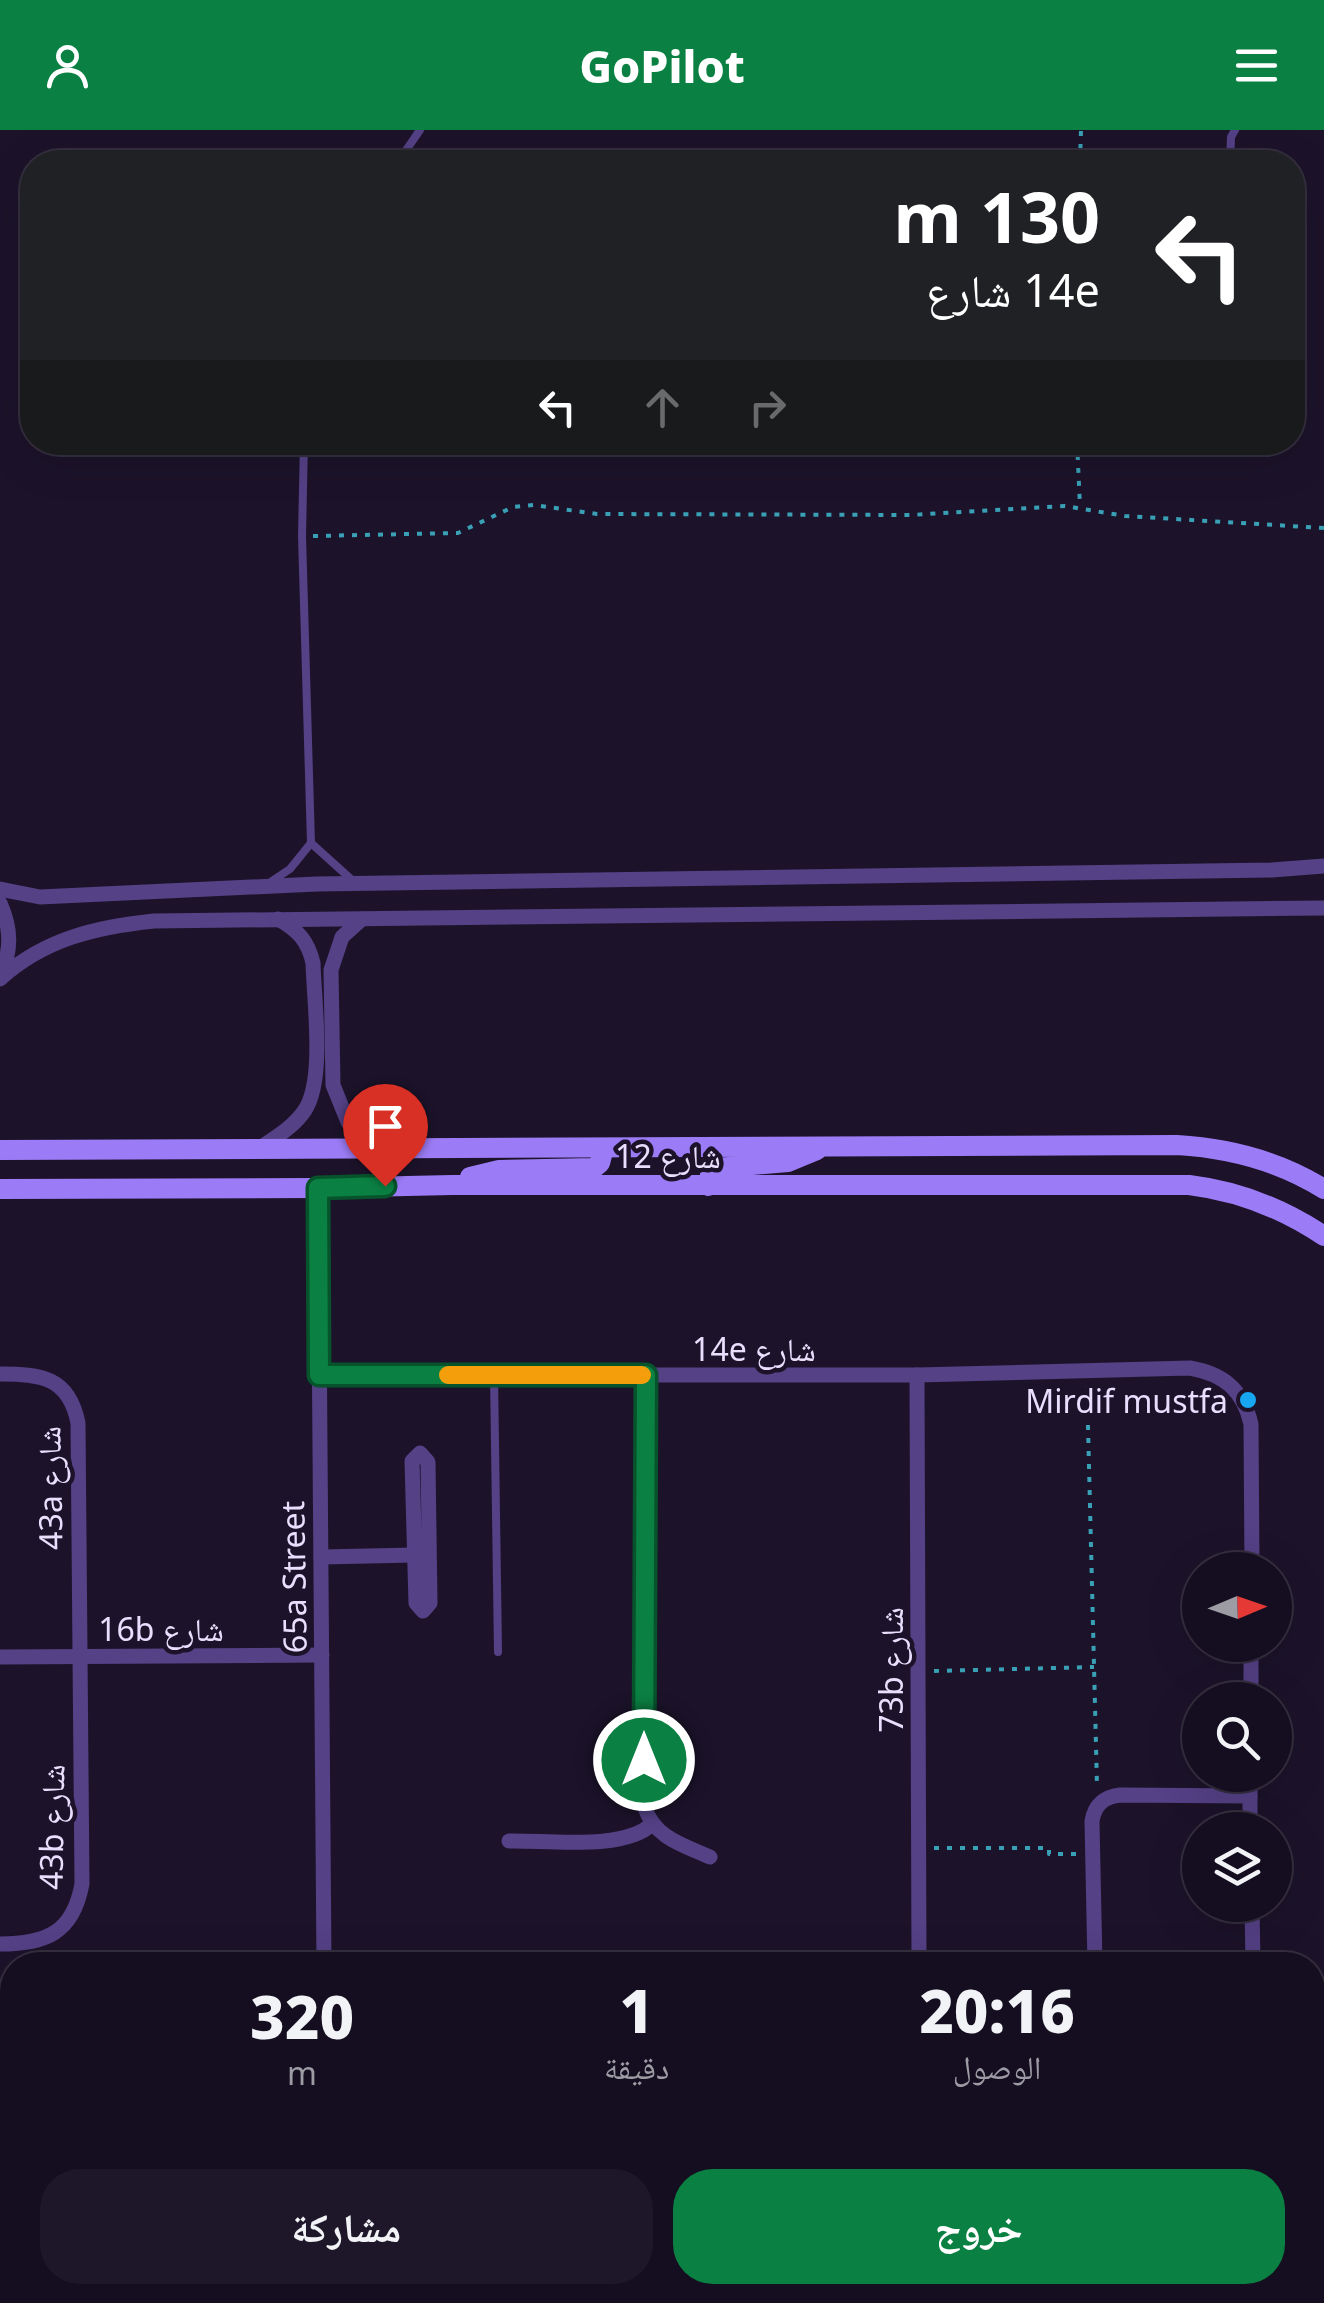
<!DOCTYPE html>
<html lang="ar">
<meta charset="utf-8">
<style>
:root{--surface:#150e20;--page:#1e1729;--text:#f1f3f6;--muted:#9d9ca5;--line:#342e3e;--accent:#0b8043}
body{margin:0;font-family:"Noto Sans","Noto Naskh Arabic",sans-serif;background:var(--page);color:var(--text);direction:rtl;height:100vh;display:flex;flex-direction:column;font-size:38px;white-space:nowrap}
*{box-sizing:border-box;margin:0}
p{font-size:32px;color:var(--muted)}
.icon{flex:none;width:55px;height:55px;fill:none;stroke:currentColor;stroke-width:2;stroke-linecap:round;stroke-linejoin:round}
.map{position:relative;flex:1;overflow:hidden;direction:ltr}
.sheet{position:absolute;left:0px;top:1822px;width:1325px;height:352px;display:flex;flex-direction:column;background:var(--surface);border-radius:40px 40px 0 0;box-shadow:0 10px 40px #0002,0 0 0 2px var(--line);direction:rtl}
.sheet>*{flex:none}
.top-card{position:absolute;left:20px;top:20px;width:1285px;height:305px;border-radius:40px;box-shadow:0 10px 40px #0002,0 0 0 2px var(--line);direction:rtl;background:#202124;color:#fff;overflow:hidden}
.needle{width:65px;rotate:88deg}
.fabs{position:absolute;left:1182px;top:1422px;display:grid;gap:20px}
.fabs a{display:grid;place-items:center;width:110px;height:110px;border-radius:50%;background:var(--surface);box-shadow:0 10px 40px #0002,0 0 0 2px var(--line);font-size:50px}
.pin{position:absolute;display:grid;place-items:center;width:85px;height:85px;color:#fff;margin:-102px -42px;border-radius:50% 50% 50% 0;rotate:-45deg;box-shadow:0 0 10px #0007}
.pin .icon{rotate:45deg}
.me{position:absolute;width:110px;margin:-55px;rotate:0deg;stroke-linejoin:round;filter:drop-shadow(0 0 8px #0008)}
.turn{display:flex;align-items:center;gap:35px;height:210px;padding:0 40px;font-size:45px}
.turn .icon{width:130px;height:130px;stroke-width:2.5}
.turn b{display:block;font-size:70px;line-height:85px}
.lanes{display:flex;align-items:center;height:95px;padding:0 40px;background:#0003;justify-content:center;gap:50px;direction:ltr}
.lanes .off{opacity:.35}
.eta{display:flex;justify-content:space-evenly;align-items:center;height:170px;text-align:center}
.eta b{font-size:60px;font-weight:800;line-height:70px}
.cta{display:flex;gap:20px;margin-top:auto;padding:20px 40px}
.cta a{flex:1;height:115px;border-radius:40px;background:var(--accent);color:#fff;font-size:40px;font-weight:800;line-height:115px;text-align:center}
.cta a+a{background:var(--page);color:var(--text)}
header{display:flex;justify-content:space-between;align-items:center;height:130px;padding:0 40px;background:var(--accent);color:#fff;font-size:45px;font-weight:800}
.map>svg:first-child{display:block}
.lines{fill:none;stroke-linecap:round;stroke-linejoin:round}
.path{stroke:#39a0b6;stroke-width:4;stroke-dasharray:5 8;stroke-linecap:butt}
.lane{stroke:#544186;stroke-width:8}
.street{stroke:#544186;stroke-width:15}
.secondary{stroke:#9c7cf6;stroke-width:20}
.route-casing{stroke:#07532c;stroke-width:25}
.route{stroke:#0b8043;stroke-width:18}
.slow{stroke:#f59e0b;stroke-width:18}
.poi-dot{fill:#17a7f0;stroke:#1c132a;stroke-width:4}
.labels{text-anchor:middle;dominant-baseline:central;stroke-width:9;stroke-linejoin:round;paint-order:stroke}
.street-label{font-size:32px;fill:#e9defd;stroke:#1c132a}
.poi-label{font-size:32px;fill:#e9defd;stroke:#1c132a;text-anchor:end}
</style>
<header><svg class="icon" aria-label="menu" viewBox="0 0 24 24"><path d="M4 6h16M4 12h16M4 18h16"/></svg>GoPilot<svg class="icon" aria-label="person" viewBox="0 0 24 24"><circle cx="12" cy="8" r="4"/><path d="M4 21q1-7 8-7t8 7"/></svg></header>
<div class="map">
<svg width="1324" height="2173" viewBox="0 0 1324 2173">
<rect width="100%" height="100%" fill="#1c132a"/>
<g class="lines">
<g class="path">
<polyline points="1080,32 1081,0"/>
<polyline points="1077,312 1080,376"/>
<polyline points="313,406 458,403 513,377 534,375 597,384 911,385 1065,376 1125,386 1324,398"/>
<polyline points="1087,1256 1097,1656"/>
<polyline points="934,1541 1094,1537"/>
<polyline points="934,1718 1049,1718 1049,1724 1078,1724"/>
</g>
<g class="lane">
<polyline points="398,32 420,0"/>
<polyline points="1230,32 1231,7 1235,0"/>
<polyline points="311,713 352,750"/>
<polyline points="272,751 290,739 311,713 302,406 304,312"/>
<polyline points="494,1245 498,1522"/>
</g>
<g class="street">
<polyline points="0,759 40,767 317,754 1272,740 1324,736"/>
<path d="M0 773C12 800 11 819 1 847"/>
<polyline points="362,789 342,807 331,840 333,955 348,992 360,1003 391,1015"/>
<path d="M0 849C44 809 96 797 154 791L1324 778"/>
<path d="M257 1020C274 1008 293 998 305 980 325 949 314 872 313 833 308 811 298 800 278 789"/>
<polyline points="318,1058 324,1835"/>
<path d="M0 1244C41 1244 69 1247 78 1293L82 1754C73 1803 46 1814 0 1814"/>
<path d="M319 1245H917L1190 1238C1224 1244 1243 1260 1251 1294L1252 1440"/>
<path d="M646 1245 645 1678C655 1708 683 1715 710 1727"/>
<polyline points="917,1245 919,1835"/>
<polygon points="420,1323 428,1332 430,1473 423,1481 416,1473 412,1331"/>
<polyline points="321,1427 414,1425"/>
<polyline points="0,1527 322,1525"/>
<polyline points="1251,1570 1251,1515"/>
<polyline points="1250,1645 1250,1700"/>
<path d="M509 1711C547 1710 624 1721 652 1694"/>
<polyline points="1252,1775 1253,1835"/>
<polyline points="324,1833 462,1830 475,1835"/>
<path d="M1095 1835 1092 1691C1095 1674 1104 1667 1120 1665L1250 1666"/>
<polyline points="1312,1924 1324,1924"/>
<polyline points="0,2133 12,2134"/>
<polyline points="73,2162 77,2173"/>
<polyline points="484,2162 484,2173"/>
<polyline points="922,2162 922,2173"/>
<polyline points="325,2173 325,2162"/>
<polyline points="634,2173 634,2162"/>
<polyline points="1253,2173 1253,2162"/>
</g>
<g class="secondary">
<path d="M0 1020 1177 1015C1229 1018 1279 1031 1324 1059"/>
<polyline points="470,1047 499,1040 594,1038 600,1033 604,1018"/>
<polyline points="708,1056 710,1045 717,1038 788,1032 817,1020"/>
<path d="M0 1059 318 1058 452 1055H1189C1239 1061 1282 1078 1324 1106"/>
</g>
</g>
<g class="lines">
<defs>
<polyline id="route" points="385,1056 318,1058 319,1245 646,1245 644,1630"/>
</defs>
<use href="#route" class="route-casing"/>
<use href="#route" class="route"/>
<polyline class="slow" points="448,1245 642,1245"/>
</g>
<circle class="poi-dot" cx="1248" cy="1270" r="10"/>
<g class="labels">
<g class="street-label">
<text x="668" y="1025">شارع 12</text>
<text x="754" y="1218">14e شارع</text>
<text transform="translate(49 1358) rotate(-91)">43a شارع</text>
<text transform="translate(293 1447) rotate(-91)">65a Street</text>
<text x="161" y="1498">16b شارع</text>
<text transform="translate(890 1540) rotate(-90)">73b شارع</text>
<text transform="translate(51 1697) rotate(-89)">43b شارع</text>
</g>
<g class="poi-label">
<text x="1228" y="1270">Mirdif mustfa</text>
</g>
</g>
</svg>
<div class="fabs">
<a><svg class="needle" viewBox="-14 -14 28 28"><path d="M0-13l5 13h-10z" fill="#e53935"/><path d="M0 13l5-13h-10z" fill="#9d9ca5"/></svg></a>
<a><svg class="icon" aria-label="search" viewBox="0 0 24 24"><circle cx="10" cy="10" r="6"/><path d="M15 15l6 6"/></svg></a>
<a><svg class="icon" aria-label="layers" viewBox="0 0 24 24"><path d="M12 4l9 5-9 5-9-5zM3 14l9 5 9-5"/></svg></a>
</div>
<div class="pin" style="left:385px;top:1056px;background:#d93025"><svg class="icon" aria-label="arrive" viewBox="0 0 24 24"><path d="M6 21V4h12l-3 4 3 4H6"/></svg></div>
<svg class="me" style="left:644px;top:1630px" viewBox="-20 -20 40 40"><circle r="17" fill="#0b8043" stroke="#fff" stroke-width="3"/><path d="M0-11L8 9 0 5-8 9z" fill="#fff"/></svg>
<div class="top-card">
<div class="turn"><svg class="icon" aria-label="left" viewBox="0 0 24 24"><path d="M17 20v-9H6M10 6l-5 5 5 5"/></svg><div><b>130 m</b>14e شارع</div></div>
<div class="lanes"><svg class="icon" aria-label="left" viewBox="0 0 24 24"><path d="M17 20v-9H6M10 6l-5 5 5 5"/></svg><svg class="icon off" aria-label="ahead" viewBox="0 0 24 24"><path d="M12 20V5M6 11l6-6 6 6"/></svg><svg class="icon off" aria-label="right" viewBox="0 0 24 24"><path d="M7 20v-9h11M14 6l5 5-5 5"/></svg></div>
</div>
<section class="sheet">
<div class="eta">
<div><b>20:16</b><p>الوصول</p></div>
<div><b>1</b><p>دقيقة</p></div>
<div><b>320</b><p>m</p></div>
</div>
<div class="cta"><a>خروج</a><a>مشاركة</a></div>
</section>
</div>
